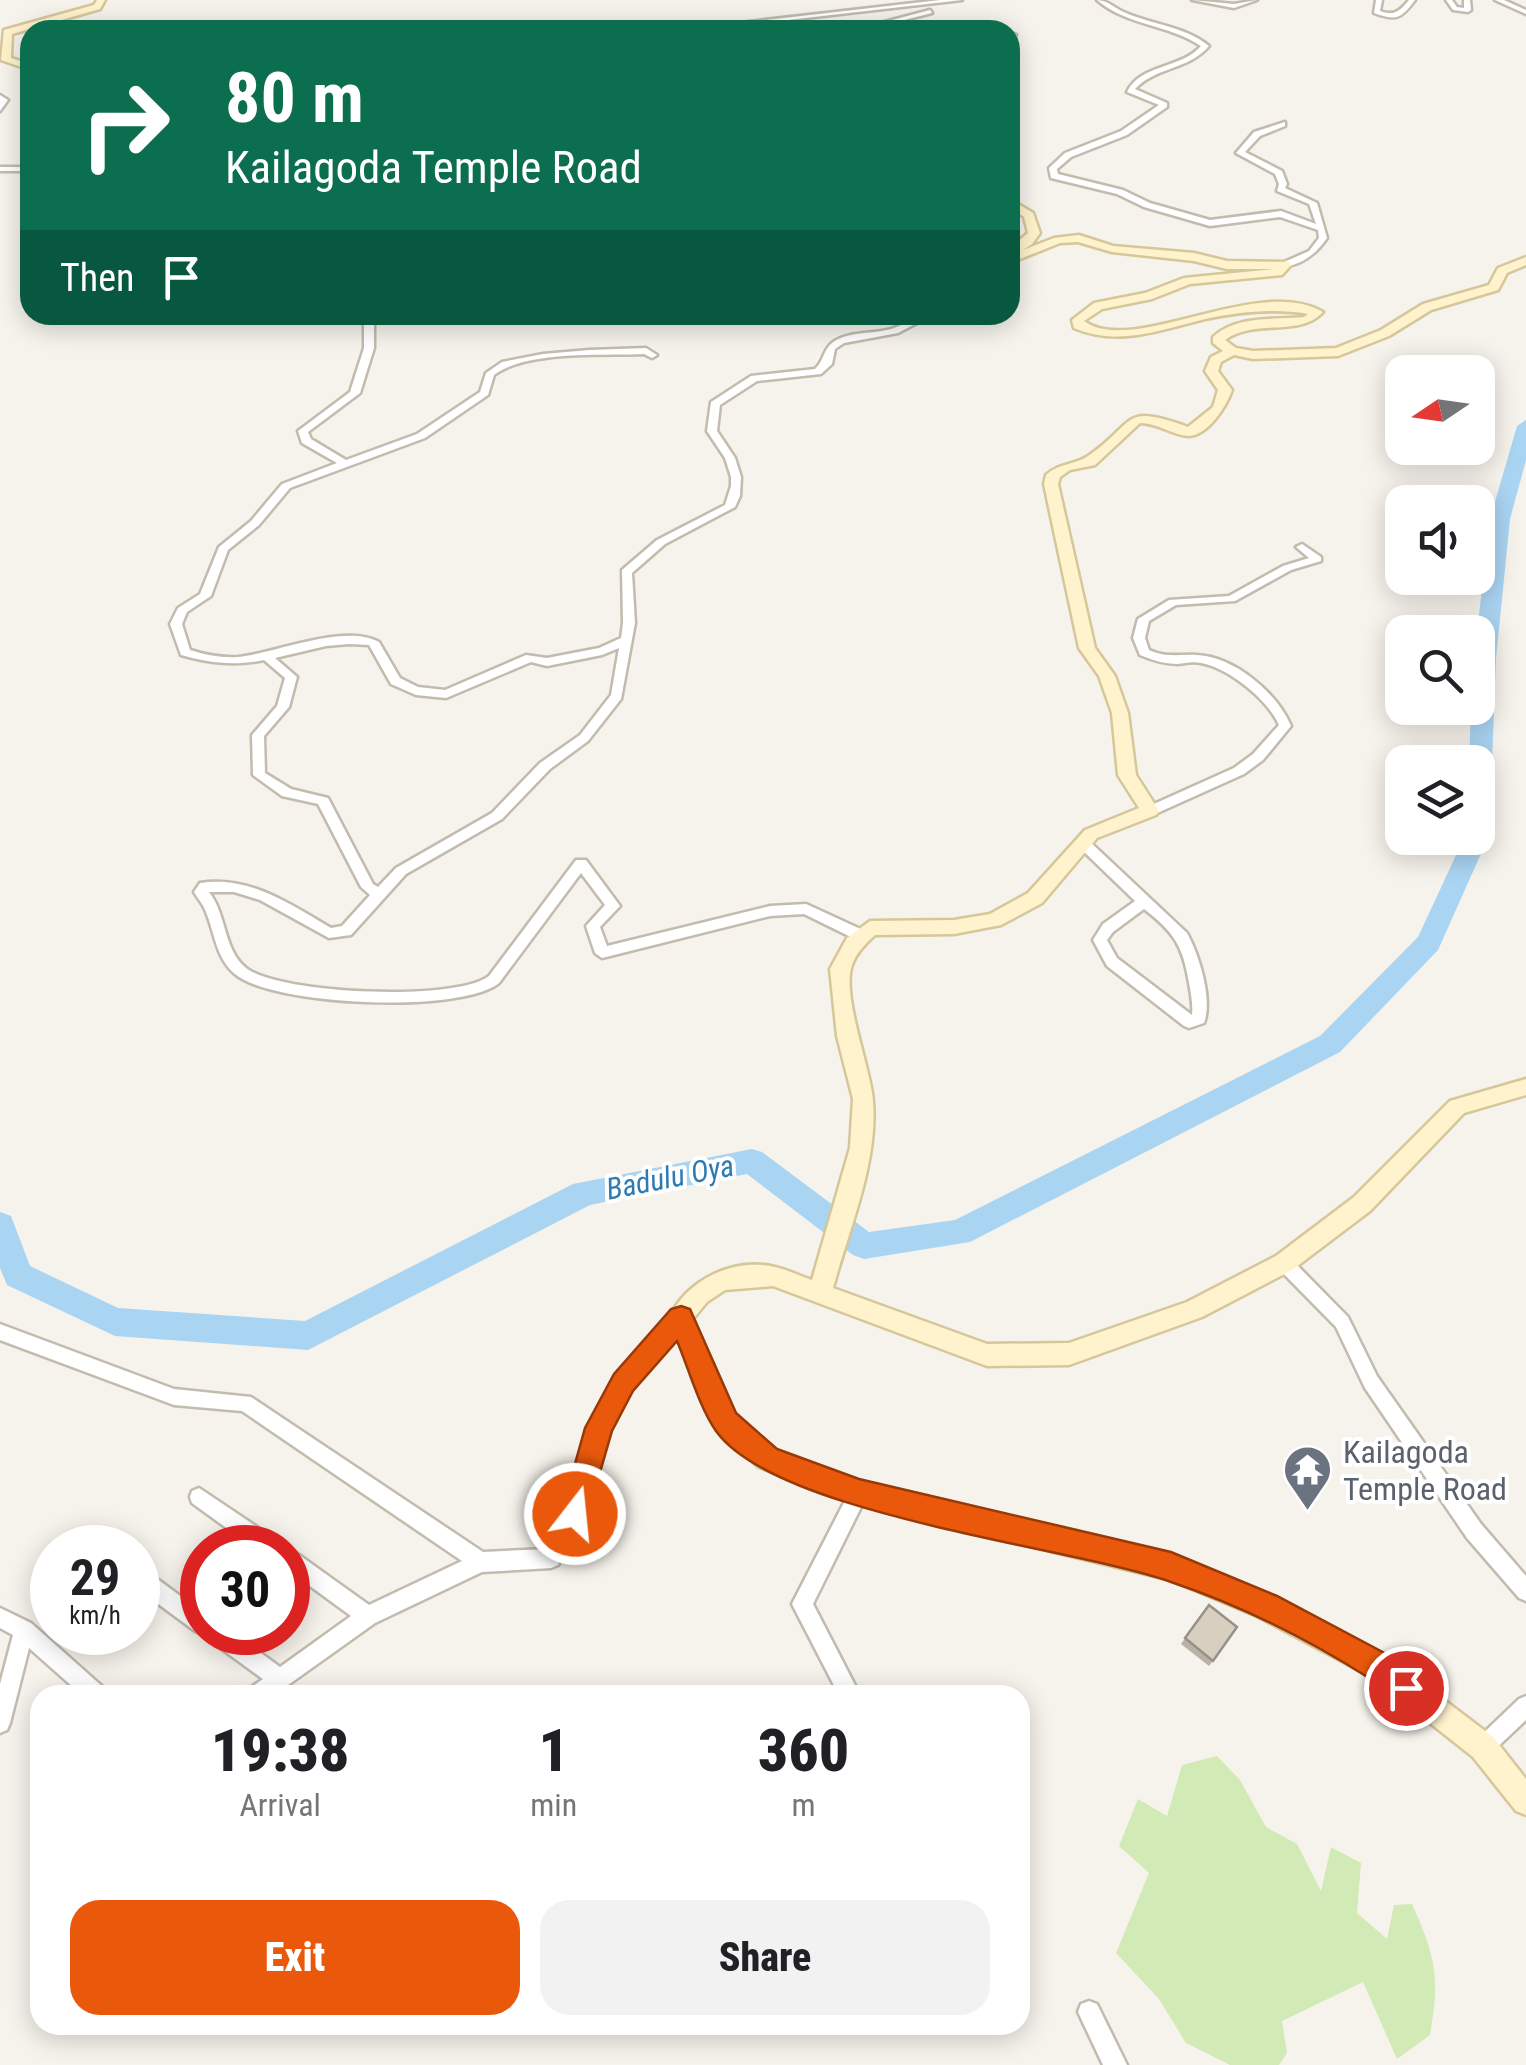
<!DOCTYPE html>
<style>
:root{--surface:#fff;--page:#f2f2f2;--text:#202124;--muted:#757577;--accent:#ea580c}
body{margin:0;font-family:"Roboto Condensed",sans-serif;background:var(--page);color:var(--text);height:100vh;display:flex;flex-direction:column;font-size:38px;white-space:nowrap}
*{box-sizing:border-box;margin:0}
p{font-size:32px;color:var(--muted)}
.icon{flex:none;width:55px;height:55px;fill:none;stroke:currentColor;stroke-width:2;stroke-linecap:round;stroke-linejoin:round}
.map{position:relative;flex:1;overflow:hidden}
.drawer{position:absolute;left:30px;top:1685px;width:1000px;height:350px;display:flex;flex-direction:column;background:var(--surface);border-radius:30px;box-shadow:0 5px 25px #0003}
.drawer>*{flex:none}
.guide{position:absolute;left:20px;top:20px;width:1000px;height:305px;border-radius:30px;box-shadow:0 5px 25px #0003;background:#0b6e4f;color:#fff;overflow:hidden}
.needle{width:65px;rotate:257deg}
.fabs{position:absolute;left:1385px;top:355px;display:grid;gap:20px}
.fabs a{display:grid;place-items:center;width:110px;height:110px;border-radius:20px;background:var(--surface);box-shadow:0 5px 25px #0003;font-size:50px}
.speed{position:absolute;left:30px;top:1525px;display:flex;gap:20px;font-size:50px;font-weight:700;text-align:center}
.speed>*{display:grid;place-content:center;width:130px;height:130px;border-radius:50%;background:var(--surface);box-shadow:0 5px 25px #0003;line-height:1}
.speed small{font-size:25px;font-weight:400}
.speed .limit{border:15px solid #d22;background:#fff;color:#111}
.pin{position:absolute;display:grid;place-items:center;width:85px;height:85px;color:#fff;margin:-42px;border:5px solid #fff;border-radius:50%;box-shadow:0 2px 10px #0007}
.me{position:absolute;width:110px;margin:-55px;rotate:16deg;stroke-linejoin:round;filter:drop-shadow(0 0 8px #0008)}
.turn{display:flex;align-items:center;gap:35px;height:210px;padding:0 40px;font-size:45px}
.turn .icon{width:130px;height:130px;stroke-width:2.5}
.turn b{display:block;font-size:70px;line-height:85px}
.then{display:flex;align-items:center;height:95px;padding:0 40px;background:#0003;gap:20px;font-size:38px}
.eta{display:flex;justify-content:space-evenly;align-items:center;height:170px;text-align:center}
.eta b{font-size:60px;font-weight:800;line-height:70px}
.primary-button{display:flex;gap:20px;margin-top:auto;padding:20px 40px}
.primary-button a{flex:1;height:115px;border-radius:30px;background:var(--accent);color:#fff;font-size:40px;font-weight:800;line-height:115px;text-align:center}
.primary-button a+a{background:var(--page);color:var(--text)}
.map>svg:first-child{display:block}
.green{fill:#d2eab5}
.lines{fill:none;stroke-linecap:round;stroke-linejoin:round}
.river{fill:#a9d4f2;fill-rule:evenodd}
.street-casing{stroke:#c2bbae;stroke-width:5}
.secondary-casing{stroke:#d6c79b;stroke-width:5}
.street{fill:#fff;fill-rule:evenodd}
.secondary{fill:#fff3cd;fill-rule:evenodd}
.wall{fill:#bab2a6}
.building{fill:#d8cfc1;stroke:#979187;stroke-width:2.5}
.route{fill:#ea580c;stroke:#983908;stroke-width:2.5}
.labels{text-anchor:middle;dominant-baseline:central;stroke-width:8;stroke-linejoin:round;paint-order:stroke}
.water-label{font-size:30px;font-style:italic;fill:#2e7ab2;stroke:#fff}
.near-worship-label{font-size:32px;fill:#5b616d;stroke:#fff;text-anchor:start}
</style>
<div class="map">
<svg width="1526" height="2065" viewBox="0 0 1526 2065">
<rect width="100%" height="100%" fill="#f6f3ec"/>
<path class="green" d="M1217 1756 1240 1780 1266 1827 1297 1844 1321 1891 1331 1847 1361 1863 1357 1913 1387 1939 1394 1905 1412 1904C1436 1958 1440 1977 1430 2035L1397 2059 1363 1982 1282 2021 1287 2053 1279 2065H1230L1186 2043 1159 1999 1116 1953 1149 1873 1119 1846 1138 1799 1167 1816 1182 1765Z"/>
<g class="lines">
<g class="river">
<polygon points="1526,420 1526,460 1510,519 1496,658 1490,814 1478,822 1478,762 1469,762 1471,708 1478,708 1477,632 1490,519 1517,426"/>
<polygon points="1478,830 1488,838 1438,950 1340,1052 970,1242 864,1259 853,1255 747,1174 590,1205 308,1350 115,1336 7,1285 0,1268 0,1212 11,1216 30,1266 118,1308 305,1321 573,1184 752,1149 762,1152 869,1232 955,1220 1320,1036 1418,937 1464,838 1478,838"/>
</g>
<defs>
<g id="street">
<polygon points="940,0 962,0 700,30 678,30"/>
<path d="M1097 0C1108 0 1115 9 1126 13 1154 25 1184 26 1209 46 1189 70 1155 67 1135 89L1167 103V107L1127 135 1071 157 1057 169 1058 174 1123 190 1150 203 1210 220 1281 211 1316 224 1309 204 1277 191 1279 184 1275 174 1236 153 1254 132 1285 122V126L1260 136 1245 152 1282 171 1287 184 1285 188 1317 203 1327 238C1316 254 1302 265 1282 267V263L1309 251 1319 238 1318 230 1280 217 1210 226 1144 207 1117 194 1051 178 1049 168 1065 153 1121 131 1159 105 1127 92C1140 64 1181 69 1201 46 1168 24 1127 26 1097 0Z"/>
<polygon points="1192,0 1234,4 1257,0 1234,8"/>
<path d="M1376 0H1382L1380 11C1394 16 1399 12 1409 0H1415C1401 19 1396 21 1374 13Z"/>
<polygon points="1446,0 1452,0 1457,7 1464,8 1464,0 1470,0 1471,10 1468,12 1453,10"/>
<polygon points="1495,0 1504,0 1526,10 1526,14"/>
<polygon points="930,10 932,13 865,30 854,30"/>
<polygon points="1010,32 1016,35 1010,36"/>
<polygon points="0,95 8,100 0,111"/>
<rect x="0" y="167" width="30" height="4"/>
<path d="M364 315H374V348L360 393 308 432 311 439 346 460 417 434 480 392 486 373 502 362 543 354 589 350 646 348 657 355 652 358 644 354C603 356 527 350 494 375L488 395 425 438 290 488 259 525 228 550 211 596 187 612 182 624 190 650C206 655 221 658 238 657 276 653 345 623 379 642L400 678 418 687 445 690 526 655 547 658 599 648 621 638 623 623 622 570 657 540 725 505 731 486V477L725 458 707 431 711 402 751 376 815 369C824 361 823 350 832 343 848 330 875 335 894 328 908 323 916 315 932 315L898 333 844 343 835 349 832 364 821 374 757 381 720 405 717 431 735 458 741 477 740 496 735 507 665 544 632 573 635 623 621 699 588 741 550 769 502 819 406 874 351 935 329 938 260 900 234 892H209C227 915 223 949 246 968 279 994 456 1002 489 976L576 860H586L620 906 600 927 607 946 770 906 806 904 867 932 869 936 867 940H857L804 914 770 916 602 958 595 953 586 926 605 905 581 873 499 983C461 1014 272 1006 235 974 216 958 215 934 206 912 203 904 198 899 194 892L200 883C249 875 290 904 331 928L342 926 370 895 361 887 318 804 282 796 253 775 252 735 277 706 285 678 264 660C234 666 209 663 181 655L170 624 178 608 200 594 219 547 251 521 282 484 337 463 302 443 298 431 350 392 364 348ZM349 644 369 645 391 684 416 695 446 698 531 662 547 666 602 655 619 648 611 695 580 735 540 763 492 813 396 868 378 887 373 884 328 798 291 789 265 773 264 736 289 707 297 677 275 658 326 646Z"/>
<path d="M1302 544 1321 557V561L1291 570 1235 601 1176 605 1149 621 1145 638 1149 650C1166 658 1179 654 1197 655 1235 657 1277 693 1291 726L1263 760 1244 774 1155 814H1145L1143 811 1145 808 1234 768 1253 754 1279 725C1268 700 1229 668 1201 663 1193 661 1185 663 1178 664 1164 664 1152 660 1140 655L1133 638 1138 619 1169 600 1229 596 1283 566 1309 558 1296 547Z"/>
<path d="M1084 839 1089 841 1187 933C1199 955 1213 999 1204 1023L1189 1028 1184 1026 1107 966 1093 940 1103 924 1135 901 1079 847 1077 844ZM1144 909C1174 932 1183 946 1189 983 1191 994 1193 1004 1192 1015L1117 958 1107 940 1113 932Z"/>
<polygon points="1284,1256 1290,1258 1348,1317 1377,1376 1481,1524 1526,1576 1526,1601 1519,1598 1467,1538 1365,1388 1336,1327 1278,1268 1276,1263 1278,1258"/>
<polygon points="681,1310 687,1313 690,1318 687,1323 629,1388 608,1431 584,1515 558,1565 551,1568 482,1572 375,1623 274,1695 247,1695 250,1688 263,1679 208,1639 205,1633 202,1634 195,1631 138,1589 138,1568 145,1570 202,1612 202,1632 232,1632 280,1667 351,1616 288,1570 288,1550 295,1552 369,1605 462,1561 242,1411 174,1405 0,1340 0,1324 174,1389 251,1397 483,1552 546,1549 566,1512 590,1429 617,1376 675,1313"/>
<polygon points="859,1484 866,1487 868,1493 813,1604 860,1695 839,1695 792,1604 852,1487"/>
<polygon points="199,1488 278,1541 280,1548 254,1548 192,1503 190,1497 192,1491"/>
<polygon points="0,1608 31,1623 104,1688 107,1695 82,1695 29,1648 10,1723 7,1730 0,1733 0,1684 13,1635 0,1628"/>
<polygon points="1526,1696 1526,1720 1490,1754 1483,1757 1476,1754 1473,1747 1476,1740 1519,1699"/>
<polygon points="1089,2001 1097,2004 1127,2065 1103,2065 1078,2012 1081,2004"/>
</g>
<g id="secondary">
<polygon points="97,0 105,0 100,9 12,34 11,58 30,64 30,70 1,60 4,30 94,5"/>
<path d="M1010 199 1033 213 1040 233 1032 244 1023 250 1054 238 1079 235 1113 246 1194 253 1227 261 1289 262 1291 265 1282 275 1190 284 1152 299 1102 309 1084 321C1133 357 1257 274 1323 312 1299 338 1254 318 1225 340L1236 348 1253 351 1336 348 1381 330 1423 304 1489 285 1498 268 1526 257V265L1507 273 1498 290 1431 310 1389 336 1338 356 1253 359 1234 355 1221 362 1218 371 1232 390C1227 405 1208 436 1188 436 1172 435 1158 423 1140 423L1095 465 1070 470 1060 477 1058 484 1095 648 1115 676 1128 713 1136 775 1159 811 1156 815 1097 838 1042 903 1001 925 954 934 875 935C865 944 856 953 852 965 841 995 871 1069 873 1101 878 1163 849 1229 833 1288L987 1344 1069 1343 1187 1302 1276 1256 1354 1197 1450 1101 1526 1079V1095L1464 1113 1370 1211 1292 1270 1202 1317 1069 1365 987 1366 773 1286 725 1290 707 1302 693 1319 735 1414 776 1450 859 1481 1171 1554 1275 1598 1390 1659 1493 1737 1526 1779V1815L1516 1811 1473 1757 1372 1677 1257 1616 1171 1580 859 1505 759 1467 717 1430 669 1318C687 1280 733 1257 775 1267 788 1270 800 1276 812 1280L850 1148 853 1099 837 1036 830 969 847 938 870 921 954 920 990 914 1028 893 1085 830 1139 808 1118 775 1112 713 1099 676 1079 648 1044 484 1046 475C1059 463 1075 465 1088 456 1137 423 1120 402 1188 427L1213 407 1218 390 1205 371 1211 357 1223 351 1213 343V337C1236 315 1274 320 1304 317L1308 314C1274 308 1239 312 1205 319 1160 330 1119 347 1074 328L1072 320 1094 303 1145 293 1184 278 1275 269H1227L1194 261 1112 252 1078 242 1060 243 1010 263V248L1028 233 1024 217 1010 207Z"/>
</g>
</defs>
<use href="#street" class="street-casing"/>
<use href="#secondary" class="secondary-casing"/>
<use href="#street" class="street"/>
<use href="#secondary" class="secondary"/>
</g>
<polygon class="wall" points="1209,1605 1237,1627 1209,1666 1181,1644"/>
<polygon class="building" points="1209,1605 1237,1627 1213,1661 1185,1638"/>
<path class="route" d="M681 1306 690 1309 736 1413 777 1449 859 1479 1171 1552 1277 1596 1392 1657 1417 1677 1422 1688 1417 1699 1406 1703C1392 1697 1382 1686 1369 1678 1309 1640 1239 1605 1171 1582 1068 1546 776 1515 716 1431 700 1409 688 1367 677 1341L633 1391 612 1431 585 1524 575 1528 565 1524 561 1514 585 1428 614 1374 671 1309Z"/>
<defs>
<symbol id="temple-pin" viewBox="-11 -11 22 30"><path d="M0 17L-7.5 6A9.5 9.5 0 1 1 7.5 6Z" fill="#6b7280" stroke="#fff"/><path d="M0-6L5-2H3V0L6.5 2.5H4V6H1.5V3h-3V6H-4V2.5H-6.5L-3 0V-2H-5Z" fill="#fff"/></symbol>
</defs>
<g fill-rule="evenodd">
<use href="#temple-pin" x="1280" y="1442" width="55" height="75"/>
</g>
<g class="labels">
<g class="water-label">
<text transform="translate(670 1177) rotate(-11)">Badulu Oya</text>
</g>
<g class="near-worship-label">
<text x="1343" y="1452">Kailagoda<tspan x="1343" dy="37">Temple Road</tspan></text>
</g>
</g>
</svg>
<div class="fabs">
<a><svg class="needle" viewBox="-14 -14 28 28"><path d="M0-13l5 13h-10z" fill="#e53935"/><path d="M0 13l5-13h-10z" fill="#757577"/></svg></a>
<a><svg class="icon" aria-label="sound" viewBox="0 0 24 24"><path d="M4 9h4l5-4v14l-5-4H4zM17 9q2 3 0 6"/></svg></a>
<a><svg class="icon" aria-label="search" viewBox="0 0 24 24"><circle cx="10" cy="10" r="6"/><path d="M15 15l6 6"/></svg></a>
<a><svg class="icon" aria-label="layers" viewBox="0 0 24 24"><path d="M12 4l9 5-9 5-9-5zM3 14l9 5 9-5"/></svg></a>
</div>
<div class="speed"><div>29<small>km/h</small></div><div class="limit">30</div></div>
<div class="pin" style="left:1406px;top:1688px;background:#d93025"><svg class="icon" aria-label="arrive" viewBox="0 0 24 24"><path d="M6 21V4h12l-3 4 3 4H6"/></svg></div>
<svg class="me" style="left:575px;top:1514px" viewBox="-20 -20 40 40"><circle r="17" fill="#ea580c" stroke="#fff" stroke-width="3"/><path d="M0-11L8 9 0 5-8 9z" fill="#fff"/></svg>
<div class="guide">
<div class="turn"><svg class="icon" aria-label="right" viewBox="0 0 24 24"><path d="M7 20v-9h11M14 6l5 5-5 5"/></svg><div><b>80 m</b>Kailagoda Temple Road</div></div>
<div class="then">Then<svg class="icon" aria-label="arrive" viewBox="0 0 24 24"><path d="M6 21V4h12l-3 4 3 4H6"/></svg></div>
</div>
<section class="drawer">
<div class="eta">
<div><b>19:38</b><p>Arrival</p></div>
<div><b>1</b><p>min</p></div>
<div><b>360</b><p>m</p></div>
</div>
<div class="primary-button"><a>Exit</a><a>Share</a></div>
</section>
</div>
